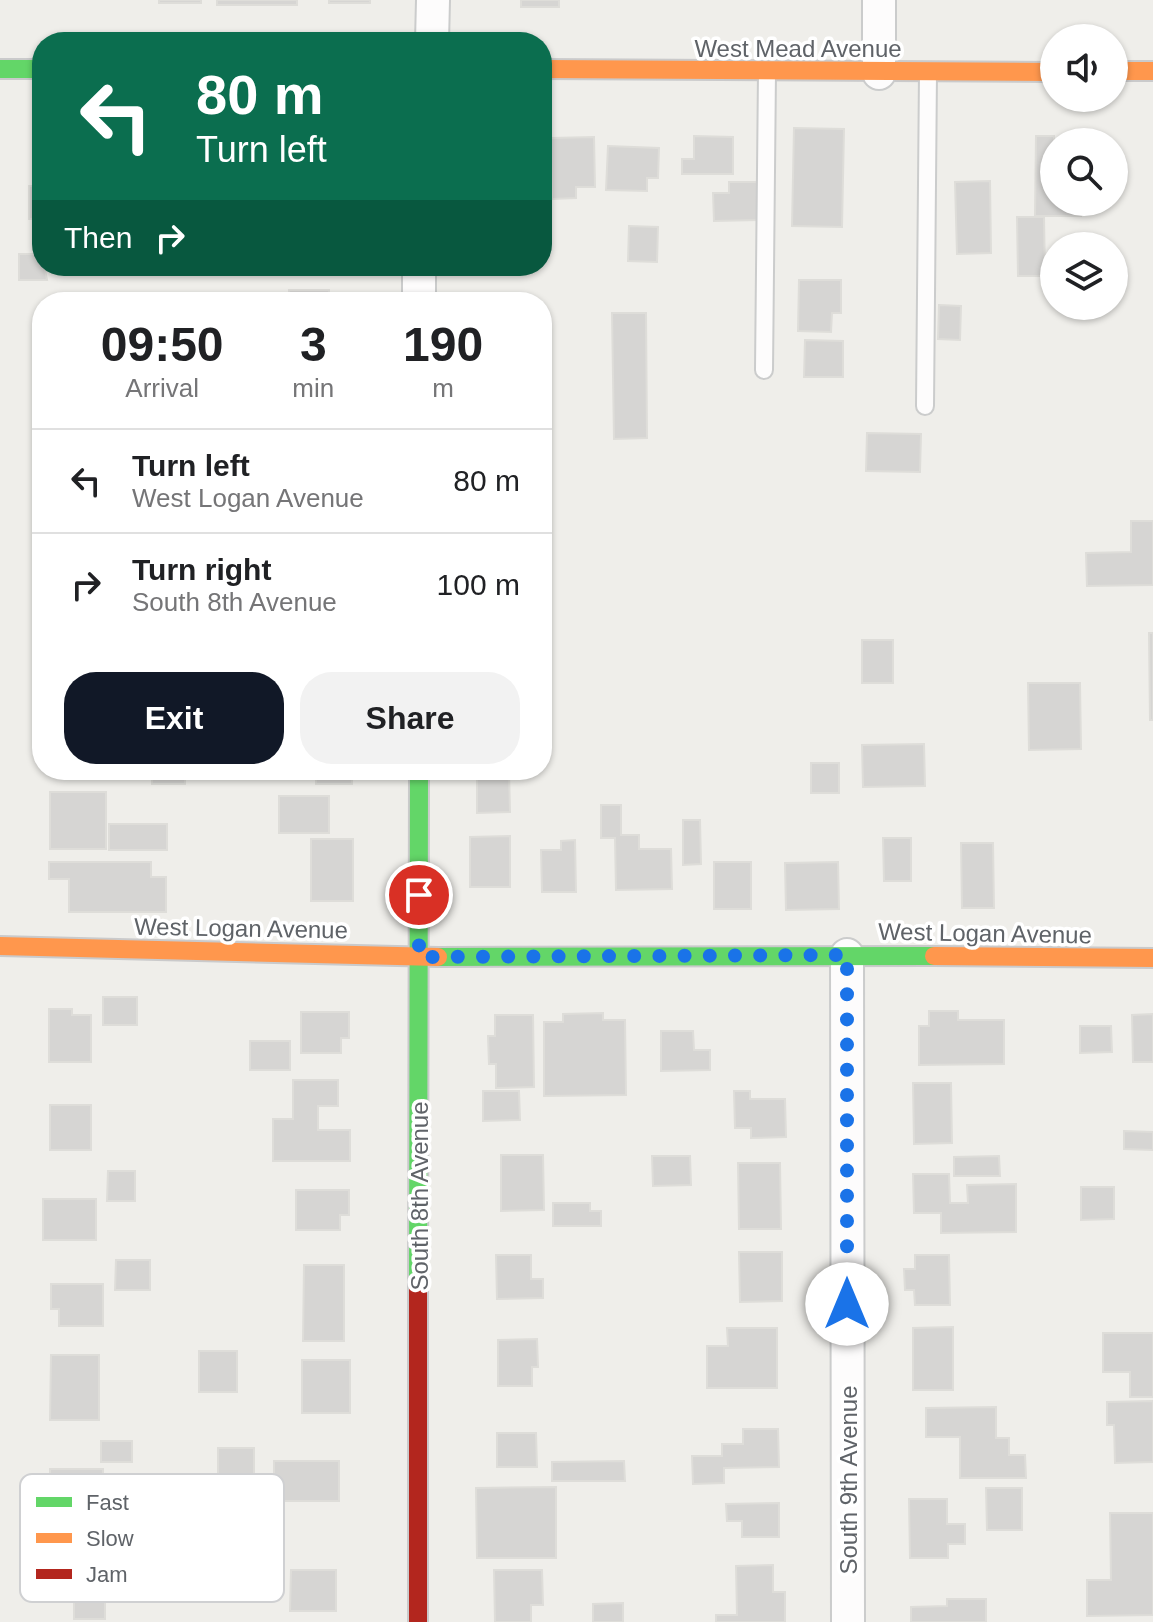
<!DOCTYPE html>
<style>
:root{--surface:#fff;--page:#f2f2f2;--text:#202124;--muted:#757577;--line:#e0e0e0;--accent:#111827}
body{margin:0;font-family:Arial,sans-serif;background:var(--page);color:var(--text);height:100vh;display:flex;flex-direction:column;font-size:30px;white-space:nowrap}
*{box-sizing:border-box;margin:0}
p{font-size:26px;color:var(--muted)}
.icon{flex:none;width:44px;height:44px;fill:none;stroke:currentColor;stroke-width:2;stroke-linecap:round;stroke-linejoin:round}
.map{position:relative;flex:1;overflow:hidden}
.drawer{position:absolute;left:32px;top:292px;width:520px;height:488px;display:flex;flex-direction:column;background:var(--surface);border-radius:32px;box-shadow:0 2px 6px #0004}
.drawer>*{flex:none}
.top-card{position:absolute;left:32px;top:32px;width:520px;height:244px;border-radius:32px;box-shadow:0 2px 6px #0004;background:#0b6e4f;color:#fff;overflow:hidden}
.fabs{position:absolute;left:1040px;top:24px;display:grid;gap:16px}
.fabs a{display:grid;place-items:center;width:88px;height:88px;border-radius:50%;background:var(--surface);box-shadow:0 2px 6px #0004;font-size:40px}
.pin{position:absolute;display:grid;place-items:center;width:68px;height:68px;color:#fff;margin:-34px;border:4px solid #fff;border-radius:50%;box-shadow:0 2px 8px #0007}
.me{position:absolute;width:88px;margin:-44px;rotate:0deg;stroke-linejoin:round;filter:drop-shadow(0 0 6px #0008)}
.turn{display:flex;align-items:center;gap:28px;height:168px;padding:0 32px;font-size:36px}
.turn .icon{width:104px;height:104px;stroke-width:2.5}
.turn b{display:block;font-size:56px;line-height:68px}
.then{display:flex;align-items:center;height:76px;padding:0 32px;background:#0003;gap:16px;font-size:30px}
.eta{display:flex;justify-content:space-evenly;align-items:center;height:136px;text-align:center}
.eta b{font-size:48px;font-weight:600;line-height:56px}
.action{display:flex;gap:16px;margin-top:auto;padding:16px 32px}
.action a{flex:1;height:92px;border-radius:32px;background:var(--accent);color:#fff;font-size:32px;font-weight:600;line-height:92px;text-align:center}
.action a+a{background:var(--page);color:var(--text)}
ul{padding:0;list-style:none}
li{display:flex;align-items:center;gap:24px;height:104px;padding:0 32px;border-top:2px solid var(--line)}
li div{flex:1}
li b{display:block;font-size:30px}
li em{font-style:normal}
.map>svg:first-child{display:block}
.building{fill:#d6d5d3;stroke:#deddd9;stroke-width:2}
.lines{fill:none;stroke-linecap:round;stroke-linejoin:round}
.lane-casing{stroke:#cbcccc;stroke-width:20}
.street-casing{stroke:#cbcccc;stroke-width:36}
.fast-casing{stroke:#cacacb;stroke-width:22}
.slow-casing{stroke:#cacacb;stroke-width:22}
.jam-casing{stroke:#cacacb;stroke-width:22}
.lane{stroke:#fdfcfc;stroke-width:16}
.street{stroke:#fdfcfc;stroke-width:32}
.fast{stroke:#63d668;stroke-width:18}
.slow{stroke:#ff974d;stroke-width:18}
.jam{stroke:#b3261e;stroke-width:18}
.route{stroke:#1a73e8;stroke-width:14;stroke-dasharray:0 25.2}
.labels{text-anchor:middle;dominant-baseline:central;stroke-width:7;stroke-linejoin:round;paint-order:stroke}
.street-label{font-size:24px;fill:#5f6368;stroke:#fff}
.key{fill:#fff;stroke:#cfd0d2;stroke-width:2}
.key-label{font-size:22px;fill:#5f6368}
</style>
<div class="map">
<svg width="1153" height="1622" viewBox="0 0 1153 1622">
<rect width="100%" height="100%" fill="#efeeea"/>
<g class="building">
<rect x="159" y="0" width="42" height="3"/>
<rect x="217" y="0" width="80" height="5"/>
<rect x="329" y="0" width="41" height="3"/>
<rect x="521" y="0" width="38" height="7"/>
<polygon points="794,128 844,129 842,227 792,226"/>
<polygon points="694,136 733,137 733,174 682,174 682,159 694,159"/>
<polygon points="1036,136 1054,136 1054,202 1082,202 1081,216 1035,216"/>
<polygon points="594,137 595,187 576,187 576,198 552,199 551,138"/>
<polygon points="608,146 659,148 658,178 647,178 647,191 606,190"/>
<polygon points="990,181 991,253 957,254 955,182"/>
<polygon points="729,182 759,182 759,220 714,221 713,193 729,193"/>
<rect x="29" y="186" width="13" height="33"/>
<polygon points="1017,217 1044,217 1045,276 1018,276"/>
<rect x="542" y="224" width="8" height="26"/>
<polygon points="629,226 658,227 657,262 628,261"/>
<polygon points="19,254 42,254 47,280 19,280"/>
<polygon points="799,280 841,280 841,313 832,313 831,332 798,331"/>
<polygon points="289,290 329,290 329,302 290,302"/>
<polygon points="506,296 506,302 470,302 470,297"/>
<polygon points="939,305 961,306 960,340 938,339"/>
<polygon points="612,313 646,313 647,438 614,439"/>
<polygon points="805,340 843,341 843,377 804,377"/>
<polygon points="867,433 921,434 920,472 866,471"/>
<polygon points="1131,521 1153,521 1153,585 1087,586 1086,553 1131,552"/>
<polygon points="1149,633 1153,633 1153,720 1150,720"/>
<rect x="862" y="640" width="31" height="43"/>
<polygon points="1028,683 1080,683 1081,749 1029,750"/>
<polygon points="924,744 925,786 863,787 862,745"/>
<rect x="811" y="763" width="28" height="30"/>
<rect x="152" y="770" width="33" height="14"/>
<rect x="316" y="770" width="36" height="14"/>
<polygon points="477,770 509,770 510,812 477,813"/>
<rect x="50" y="792" width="56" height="57"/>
<rect x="279" y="796" width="50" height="37"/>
<polygon points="601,805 621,805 621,835 639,835 639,849 671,849 672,889 616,890 615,838 601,838"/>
<polygon points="683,820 700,820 701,864 683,865"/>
<rect x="109" y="824" width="58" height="26"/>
<polygon points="510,836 510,887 470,887 470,837"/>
<polygon points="883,838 911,838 911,881 884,881"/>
<rect x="311" y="839" width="42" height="62"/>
<polygon points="575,840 576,892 542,892 541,850 561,850 561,841"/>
<polygon points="961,843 993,843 994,908 962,908"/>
<polygon points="49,862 151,862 151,877 166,877 166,912 69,912 69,879 49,879"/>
<rect x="714" y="862" width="37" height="47"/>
<polygon points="838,862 839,909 786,910 785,863"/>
<rect x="103" y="997" width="34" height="28"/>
<polygon points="49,1009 72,1009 72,1015 91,1015 91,1062 49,1062"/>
<polygon points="929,1011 958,1011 958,1020 1004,1020 1004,1064 919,1065 919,1026 929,1026"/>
<polygon points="301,1012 349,1012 349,1038 341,1038 341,1053 301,1053"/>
<polygon points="603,1013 603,1020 625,1020 626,1095 544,1096 544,1022 563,1022 563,1014"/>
<polygon points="1153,1014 1153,1062 1133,1062 1132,1015"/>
<polygon points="495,1015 533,1015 534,1087 496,1088 496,1064 489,1064 488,1036 495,1036"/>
<polygon points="1080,1026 1111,1026 1112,1052 1080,1053"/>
<polygon points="661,1031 693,1031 694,1050 710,1050 710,1070 661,1071"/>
<rect x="250" y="1041" width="40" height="29"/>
<polygon points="293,1080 338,1080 338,1106 318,1106 318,1130 350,1130 350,1161 273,1161 273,1119 293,1119"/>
<polygon points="913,1083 951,1083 952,1143 914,1144"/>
<polygon points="483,1091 519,1091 520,1120 483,1121"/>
<polygon points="734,1091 750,1091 750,1099 785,1099 786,1137 751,1138 751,1128 735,1128"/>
<rect x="50" y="1105" width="41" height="45"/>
<polygon points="1124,1131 1153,1132 1153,1150 1124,1149"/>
<polygon points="501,1155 543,1155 544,1210 501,1211"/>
<polygon points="652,1156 690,1156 691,1185 653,1186"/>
<polygon points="999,1156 1000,1176 954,1176 954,1157"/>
<polygon points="738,1163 780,1163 781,1229 739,1229"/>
<polygon points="108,1171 135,1171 135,1201 107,1201"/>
<polygon points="913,1174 949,1174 950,1203 968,1203 967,1185 1016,1184 1016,1232 941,1233 941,1213 914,1213"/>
<polygon points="1081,1187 1114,1187 1114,1219 1081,1220"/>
<polygon points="296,1190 349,1190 349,1215 340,1215 340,1230 296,1230"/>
<rect x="43" y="1199" width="53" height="41"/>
<polygon points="553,1203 590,1203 590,1211 601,1211 601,1226 553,1226"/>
<polygon points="739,1252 782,1252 782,1301 740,1302"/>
<polygon points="496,1255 531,1255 531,1279 543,1279 543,1298 497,1299"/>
<polygon points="915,1255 949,1255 950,1305 915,1305 914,1290 905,1290 904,1269 915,1269"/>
<polygon points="116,1260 150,1260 150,1290 115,1290"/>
<polygon points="304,1265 344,1265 344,1341 303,1341"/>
<polygon points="51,1284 103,1284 103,1326 59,1326 59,1309 51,1309"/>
<polygon points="953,1327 953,1390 913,1390 913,1328"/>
<polygon points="727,1328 777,1328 777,1388 707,1388 707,1346 728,1346"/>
<polygon points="1103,1333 1153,1333 1153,1397 1130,1397 1130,1372 1103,1372"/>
<polygon points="537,1339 538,1367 532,1367 532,1386 498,1386 498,1340"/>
<rect x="199" y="1351" width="38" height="41"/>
<polygon points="51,1355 99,1355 99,1420 50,1420"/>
<rect x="302" y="1360" width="48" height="53"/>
<polygon points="1153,1401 1153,1462 1115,1463 1114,1425 1107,1425 1107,1402"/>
<polygon points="996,1407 996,1438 1009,1438 1009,1455 1025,1455 1026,1478 960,1478 960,1437 926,1437 926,1408"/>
<polygon points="743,1429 778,1429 779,1467 724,1468 724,1483 693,1484 692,1456 722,1456 722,1444 743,1444"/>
<polygon points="497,1433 536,1433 537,1467 497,1467"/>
<rect x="101" y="1441" width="31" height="21"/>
<rect x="218" y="1448" width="36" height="33"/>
<rect x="274" y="1461" width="65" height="40"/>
<polygon points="624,1461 625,1481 552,1481 552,1462"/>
<polygon points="50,1469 103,1469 103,1509 57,1509 57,1494 50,1494"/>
<polygon points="556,1487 556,1558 477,1558 476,1488"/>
<polygon points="986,1488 1022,1488 1022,1530 987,1530"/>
<polygon points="909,1499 947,1499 947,1524 965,1524 965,1544 948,1544 948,1558 910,1558"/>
<polygon points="779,1503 779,1537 742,1537 742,1521 727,1521 726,1504"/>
<polygon points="1110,1513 1153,1513 1153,1615 1087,1616 1087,1580 1111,1580"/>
<polygon points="773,1565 773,1592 785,1592 785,1622 716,1622 716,1615 737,1615 736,1566"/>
<polygon points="291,1570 336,1570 336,1611 290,1611"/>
<polygon points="494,1570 542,1570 543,1605 531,1605 531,1622 495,1622"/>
<rect x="74" y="1587" width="31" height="32"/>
<polygon points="947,1599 986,1599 986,1622 911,1622 911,1607 947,1606"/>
<polygon points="623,1603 623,1622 593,1622 593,1604"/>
</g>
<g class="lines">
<defs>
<g id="lane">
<polyline points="764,370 767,72"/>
<polyline points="925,406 928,73"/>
</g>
<g id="street">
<polyline points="432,42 433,0"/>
<polyline points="879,73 879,0"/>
<polyline points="419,266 419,302"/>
<polyline points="847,955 848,1622"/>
</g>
<g id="fast">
<polyline points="0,69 42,69"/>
<polyline points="438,957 934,956"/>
<polyline points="418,1289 419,770"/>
</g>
<g id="slow">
<polyline points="542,69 1054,72"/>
<polyline points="1114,71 1153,71"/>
<polyline points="0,946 438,957"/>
<polyline points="934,956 1153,958"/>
</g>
<polyline id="jam" points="418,1622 418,1289"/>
</defs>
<use href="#lane" class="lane-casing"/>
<use href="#street" class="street-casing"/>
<use href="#fast" class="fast-casing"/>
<use href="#slow" class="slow-casing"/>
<use href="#jam" class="jam-casing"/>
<use href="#lane" class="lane"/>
<use href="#street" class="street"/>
<use href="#fast" class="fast"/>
<use href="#slow" class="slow"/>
<use href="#jam" class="jam"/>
</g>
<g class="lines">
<polyline class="route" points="419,895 419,957 847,955 847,1304"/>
</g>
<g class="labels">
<g class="street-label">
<text x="798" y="48">West Mead Avenue</text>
<text transform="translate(241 928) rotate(1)">West Logan Avenue</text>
<text transform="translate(985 933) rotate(1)">West Logan Avenue</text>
<text transform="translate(419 1196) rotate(-90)">South 8th Avenue</text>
<text transform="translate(848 1480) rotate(-90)">South 9th Avenue</text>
</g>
</g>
<rect x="20" y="1474" width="264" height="128" rx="12" class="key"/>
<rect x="36" y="1497" width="36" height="10" fill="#63d668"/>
<rect x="36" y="1533" width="36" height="10" fill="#ff974d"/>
<rect x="36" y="1569" width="36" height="10" fill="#b3261e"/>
<g class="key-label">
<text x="86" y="1510">Fast</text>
<text x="86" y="1546">Slow</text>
<text x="86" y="1582">Jam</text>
</g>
</svg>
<div class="fabs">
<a><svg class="icon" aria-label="sound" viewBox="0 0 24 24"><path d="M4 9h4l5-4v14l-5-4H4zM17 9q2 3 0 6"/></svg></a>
<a><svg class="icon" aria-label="search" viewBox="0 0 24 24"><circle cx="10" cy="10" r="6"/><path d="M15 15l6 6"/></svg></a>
<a><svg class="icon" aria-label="layers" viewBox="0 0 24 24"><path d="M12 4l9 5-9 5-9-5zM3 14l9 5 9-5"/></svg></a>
</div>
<div class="pin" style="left:419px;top:895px;background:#d93025"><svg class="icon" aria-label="arrive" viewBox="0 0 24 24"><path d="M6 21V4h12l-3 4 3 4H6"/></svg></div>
<svg class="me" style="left:847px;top:1304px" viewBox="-20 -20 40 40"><circle r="19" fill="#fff"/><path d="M0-13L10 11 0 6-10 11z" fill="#1a73e8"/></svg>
<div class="top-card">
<div class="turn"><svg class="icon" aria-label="left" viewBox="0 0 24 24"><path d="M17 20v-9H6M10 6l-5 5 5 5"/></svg><div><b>80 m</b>Turn left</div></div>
<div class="then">Then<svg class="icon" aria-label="right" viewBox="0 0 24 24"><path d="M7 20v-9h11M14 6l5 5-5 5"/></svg></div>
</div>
<section class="drawer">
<div class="eta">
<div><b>09:50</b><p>Arrival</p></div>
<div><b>3</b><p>min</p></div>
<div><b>190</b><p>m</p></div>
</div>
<ul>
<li><svg class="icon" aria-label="left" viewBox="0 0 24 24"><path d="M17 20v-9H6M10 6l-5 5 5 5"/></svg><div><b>Turn left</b><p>West Logan Avenue</p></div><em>80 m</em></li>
<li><svg class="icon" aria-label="right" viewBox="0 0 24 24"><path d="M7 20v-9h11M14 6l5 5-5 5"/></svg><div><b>Turn right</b><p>South 8th Avenue</p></div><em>100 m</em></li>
</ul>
<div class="action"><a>Exit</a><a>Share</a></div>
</section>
</div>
